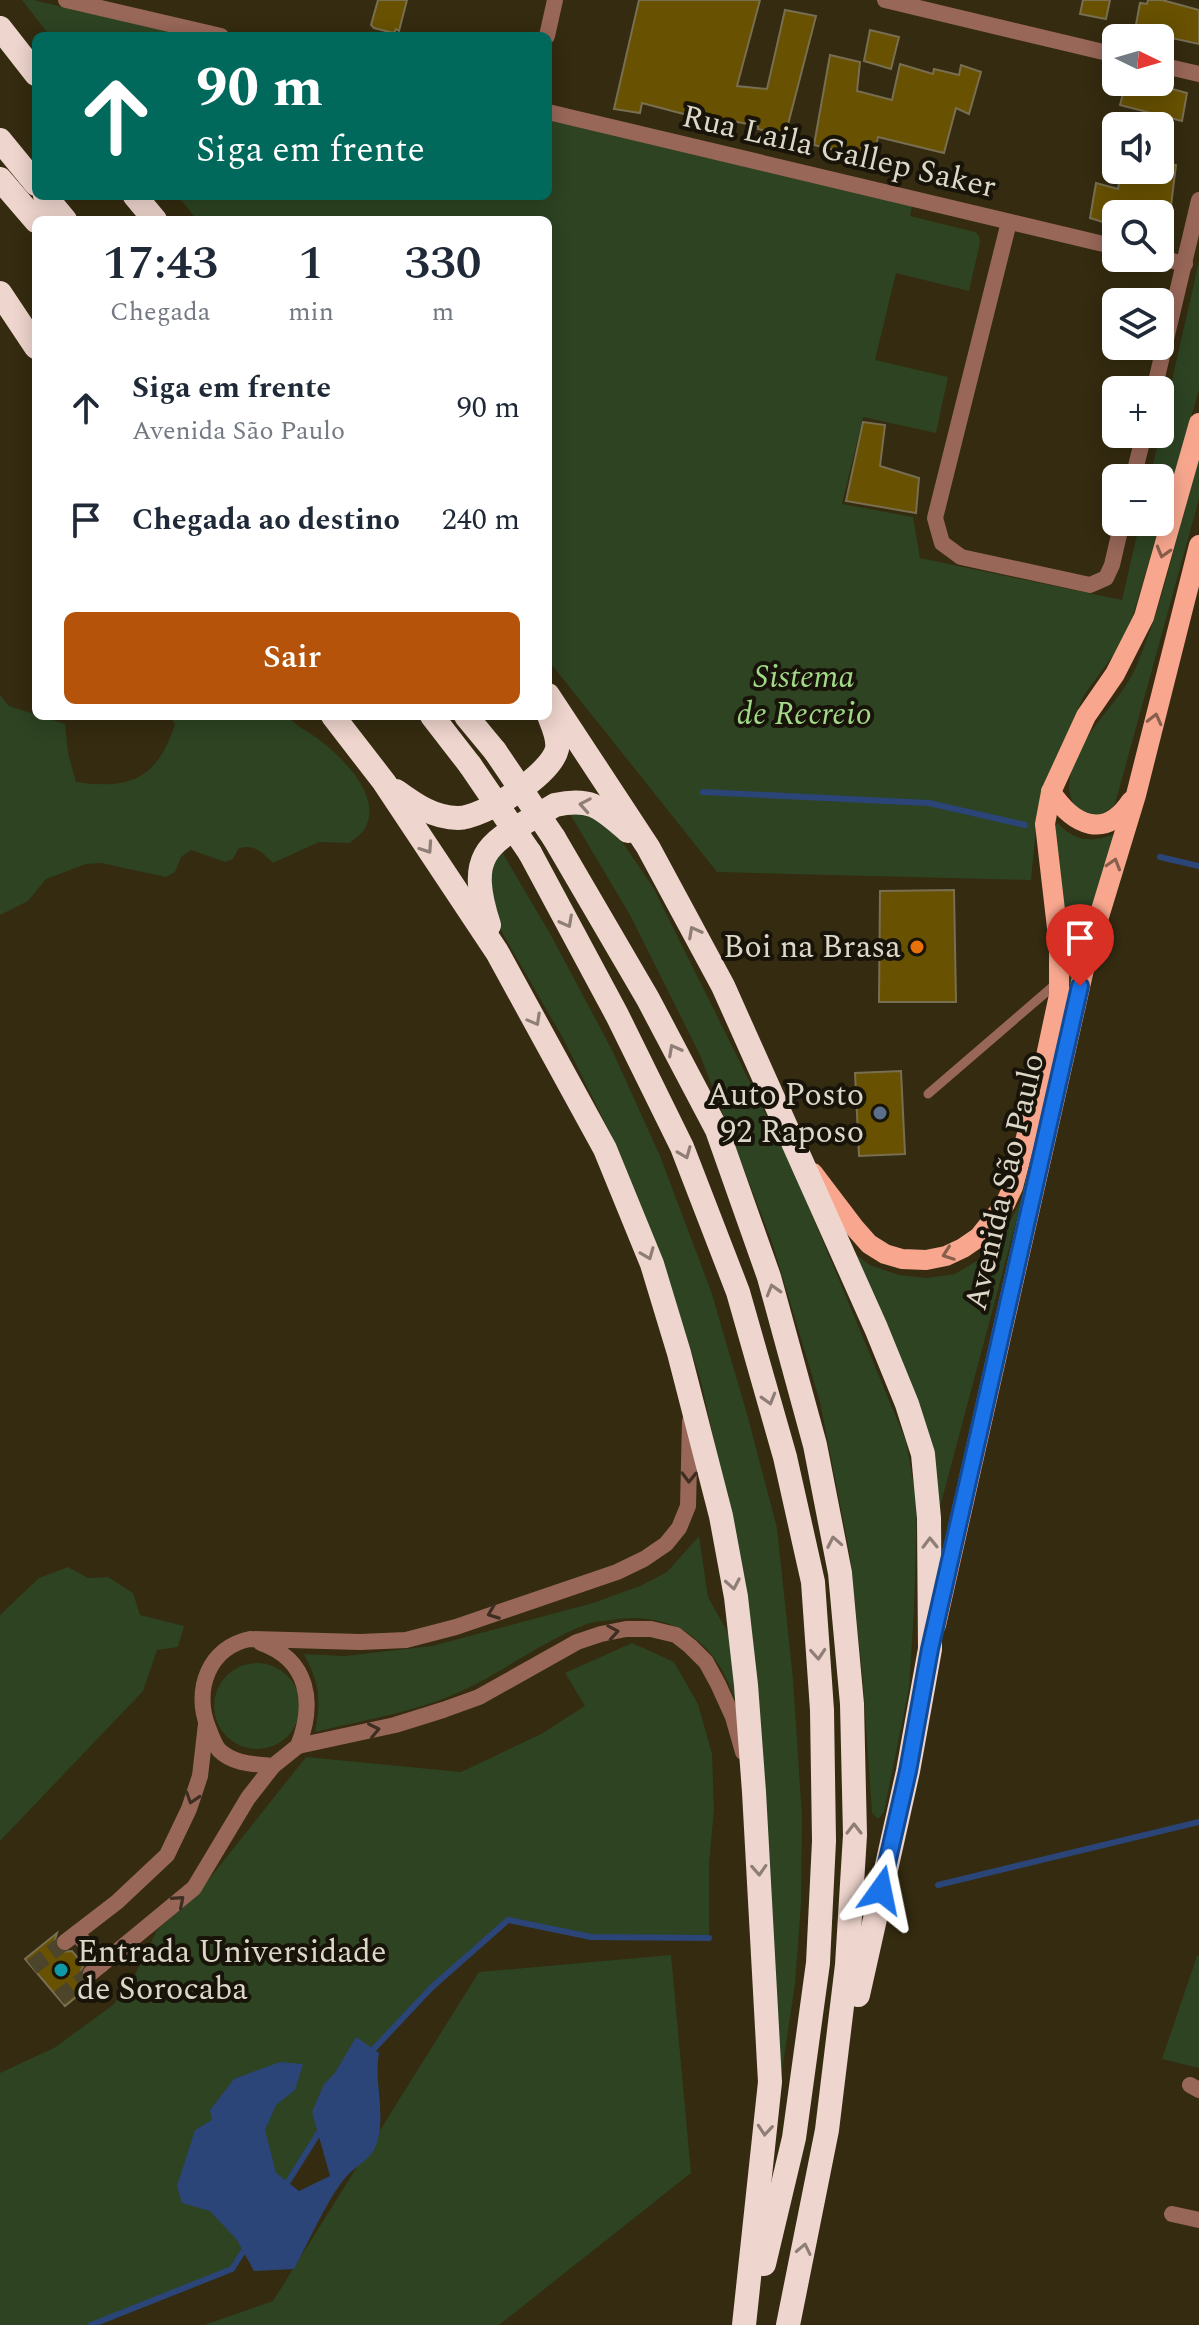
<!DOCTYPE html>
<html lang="pt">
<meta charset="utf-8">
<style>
:root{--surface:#fff;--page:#f2f2f3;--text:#1f2937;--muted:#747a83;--accent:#b45309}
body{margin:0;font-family:Spectral,serif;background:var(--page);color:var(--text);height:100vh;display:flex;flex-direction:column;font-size:30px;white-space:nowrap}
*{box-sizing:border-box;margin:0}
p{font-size:26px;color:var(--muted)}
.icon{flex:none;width:44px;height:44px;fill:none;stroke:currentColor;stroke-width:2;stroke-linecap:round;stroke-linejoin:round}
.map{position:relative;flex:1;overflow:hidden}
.panel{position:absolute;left:32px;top:216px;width:520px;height:504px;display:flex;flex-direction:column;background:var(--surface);border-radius:12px;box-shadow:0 4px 20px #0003}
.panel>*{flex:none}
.guide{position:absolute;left:32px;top:32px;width:520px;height:168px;border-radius:12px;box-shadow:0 4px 20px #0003;background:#00695c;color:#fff;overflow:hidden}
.needle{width:52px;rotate:95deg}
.controls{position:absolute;left:1102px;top:24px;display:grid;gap:16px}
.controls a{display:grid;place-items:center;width:72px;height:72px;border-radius:12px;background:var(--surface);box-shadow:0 4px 20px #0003;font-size:40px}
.pin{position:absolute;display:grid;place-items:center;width:68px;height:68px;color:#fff;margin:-82px -34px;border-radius:50% 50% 50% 0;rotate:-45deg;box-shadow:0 0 8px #0007}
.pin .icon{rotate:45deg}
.me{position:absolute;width:88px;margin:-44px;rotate:12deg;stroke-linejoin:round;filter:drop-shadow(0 0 6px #0008)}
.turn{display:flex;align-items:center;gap:28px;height:168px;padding:0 32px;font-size:36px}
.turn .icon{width:104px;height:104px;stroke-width:2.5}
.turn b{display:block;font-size:56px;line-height:68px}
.eta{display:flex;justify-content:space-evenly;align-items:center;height:136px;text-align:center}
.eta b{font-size:48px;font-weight:600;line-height:56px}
.button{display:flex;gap:16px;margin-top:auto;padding:16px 32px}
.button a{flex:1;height:92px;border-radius:12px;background:var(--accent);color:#fff;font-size:32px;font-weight:600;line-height:92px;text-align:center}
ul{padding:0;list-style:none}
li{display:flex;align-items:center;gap:24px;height:112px;padding:0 32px}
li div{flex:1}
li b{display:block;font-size:30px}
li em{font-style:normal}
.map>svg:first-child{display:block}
.green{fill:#2d4322}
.water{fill:#2b4578}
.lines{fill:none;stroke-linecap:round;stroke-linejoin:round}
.stream{stroke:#2b4578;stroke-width:6}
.building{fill:#685100;stroke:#786e51;stroke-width:2}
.street-tunnel{stroke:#4d452b;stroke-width:16;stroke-dasharray:16 8;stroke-linecap:butt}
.lane{stroke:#986758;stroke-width:9}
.street{stroke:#986758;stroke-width:16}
.primary{stroke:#f8a78e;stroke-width:20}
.highway{stroke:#eed5cd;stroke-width:24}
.highway-bridge{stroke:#eed5cd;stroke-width:24}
.oneway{stroke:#885e4c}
.oneway2{stroke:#8e7e75}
.oneway3{stroke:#3e2d21}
.route-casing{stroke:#114b97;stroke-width:20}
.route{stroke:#1a73e8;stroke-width:14}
.food-dot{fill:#e8710a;stroke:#181409;stroke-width:3}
.service-dot{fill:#5c6f8a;stroke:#181409;stroke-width:3}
.culture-dot{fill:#0f9aa8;stroke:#181409;stroke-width:3}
.labels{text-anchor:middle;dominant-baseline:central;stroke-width:8;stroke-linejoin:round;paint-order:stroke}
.street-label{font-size:32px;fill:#ddd7c7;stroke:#181409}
.park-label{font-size:32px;font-style:italic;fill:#a2da89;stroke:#181409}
.poi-label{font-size:32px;fill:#ddd7c7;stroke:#181409;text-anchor:end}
</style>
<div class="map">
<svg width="1199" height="2325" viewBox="0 0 1199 2325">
<rect width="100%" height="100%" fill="#342b10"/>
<g class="green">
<polygon points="22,0 33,0 187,36 50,36"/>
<polygon points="548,120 912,206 910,216 975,232 979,236 980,243 969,291 896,273 875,360 948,377 936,433 863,417 842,504 913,517 920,558 1122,600 1140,522 1160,522 1160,478 1150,478 1199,261 1199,390 1132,619 1115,653 1084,695 1038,807 1031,880 717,872 548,660 548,220 197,220 178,196 548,196"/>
<path d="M1199 448V499L1115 804C1091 831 1064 809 1070 777 1079 732 1118 707 1136 667 1166 597 1180 521 1199 448Z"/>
<path d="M0 695 9 706 65 724 68 753 76 782C131 790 158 778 175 724L169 716H287C297 727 310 732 322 742 345 760 384 799 364 830 361 835 354 839 350 843L319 842 273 863C261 852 254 843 238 849L233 859 225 862 191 850 181 857 175 872 166 877 101 863 86 864 46 879 28 901 0 915Z"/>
<polygon points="586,813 601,823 623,843 653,887 793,1169 906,1441 917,1504 914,1610 909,1688 884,1812 878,1819 872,1813 863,1682 850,1555 820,1402 772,1242 700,1055 630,915 570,814"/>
<path d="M1058 823C1076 844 1096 842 1120 832L940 1507 936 1486 850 1250 870 1265 899 1275 927 1278 955 1274 980 1259 1003 1235 1020 1202 1046 1106 1053 826Z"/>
<polygon points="502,852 552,937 613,1052 660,1156 711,1291 747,1414 777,1528 793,1679 802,1816 801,1903 795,1984 781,2078 734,1528 700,1378 662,1260 619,1151 564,1040 504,936 487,902 495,860"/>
<path d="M699 1536 708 1597 732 1640 737 1707C721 1648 680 1611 617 1619 607 1621 596 1621 587 1624 541 1642 502 1673 457 1693 416 1712 359 1721 315 1732 321 1698 320 1685 304 1654L345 1656 432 1646 593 1603 640 1586 667 1572Z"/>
<polygon points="68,1567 88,1578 108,1577 133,1593 140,1615 184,1626 178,1647 157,1650 143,1691 0,1841 0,1615 39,1578"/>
<polygon points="632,1643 674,1662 698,1704 712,1754 714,1809 709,1865 709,1938 591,1937 508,1920 372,2048 232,2269 92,2325 0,2325 0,2073 54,2048 113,2005 134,1977 157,1930 198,1893 306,1757 461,1772 541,1734 585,1706 565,1673"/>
<circle cx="257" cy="1706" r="43"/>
<polygon points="671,1955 691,2173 499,2325 204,2325 273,2301 479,1972"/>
<polygon points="1197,1956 1199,1956 1199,2068 1162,2059"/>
</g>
<path class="water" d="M356 2037 379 2053C374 2081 384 2105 379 2134 375 2160 360 2161 346 2177 327 2199 309 2242 294 2269L254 2271 237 2240 210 2211 182 2203 177 2186 195 2130 212 2120 210 2110 234 2079 280 2062 303 2064 295 2090 276 2105 265 2130 276 2173 299 2191 330 2176 312 2112 324 2084 335 2073Z"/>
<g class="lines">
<g class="stream">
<polyline points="703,792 929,803 1025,825"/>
<polyline points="1160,857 1199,866"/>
<polyline points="938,1885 1199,1822"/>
<polyline points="370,2053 432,1987 508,1920 591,1937 709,1938"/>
<polyline points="284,2188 323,2126"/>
<polyline points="91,2325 232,2269 248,2244"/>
</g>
</g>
<g class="building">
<polygon points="378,0 407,0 399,31 396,29 394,33 374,28 371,25"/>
<polygon points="639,0 760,0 737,86 767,89 785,10 816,16 785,136 758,129 758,126 696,114 695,117 642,103 640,113 614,109"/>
<polygon points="1083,0 1110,0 1106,19 1080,14"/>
<polygon points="1148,0 1162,0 1199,10 1199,44 1135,30 1140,3 1147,4"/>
<polygon points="870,30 899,37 891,69 864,61"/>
<polygon points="830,55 860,62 857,91 892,100 900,64 933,74 934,69 959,75 961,65 981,72 969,114 956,108 944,153 878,137 873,159 814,145"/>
<polygon points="1126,82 1146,82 1187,93 1182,121 1120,105"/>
<polygon points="1160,162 1176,165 1170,214 1116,214 1116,221 1110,220 1109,224 1090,218 1096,183 1118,189 1121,170 1160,170"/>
<polygon points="863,422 885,425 880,466 919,478 916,513 846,501"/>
<polygon points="954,890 956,1002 879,1002 880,891"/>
<polygon points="901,1071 905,1154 859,1156 855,1073"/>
<polygon points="57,1933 54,1943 56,1948 62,1952 72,1951 84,1965 81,1970 82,1979 92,1984 65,2006 25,1959"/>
</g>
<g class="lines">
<g class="street-tunnel">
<polyline points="32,1967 65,1942"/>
<polyline points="59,1998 91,1973"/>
</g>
<polyline class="lane" points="928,1094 1058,982"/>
<g class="street">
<polyline points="66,0 221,36"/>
<polyline points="885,0 1116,55"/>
<polyline points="547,36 555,0"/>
<polyline points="1160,65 1199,74"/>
<polyline points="548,112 1116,247"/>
<polyline points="1009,222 935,518 942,543 961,557 1090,585 1106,578 1112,565 1122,522"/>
<polyline points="1160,258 1185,264"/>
<polyline points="1154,390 1199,200"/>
<polyline points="1133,478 1144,434"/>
<path d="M261 1643C309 1660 315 1703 298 1746"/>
<path d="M273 1766C254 1764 233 1764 219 1750 214 1744 211 1735 208 1727 193 1690 209 1647 250 1639L360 1642 406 1640 456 1627 617 1572 644 1559 666 1544 679 1528 688 1506 690 1421"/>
<polyline points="77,1933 101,1965"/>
<polyline points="65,1942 117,1902 167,1855 189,1809 200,1776 206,1724"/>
<polyline points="91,1973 194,1888 248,1798 273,1766 298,1746 395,1725 443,1710 479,1697 577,1642 601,1634 626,1629 651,1629 676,1635 690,1646 706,1662 718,1684 733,1717 743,1752"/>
<polyline points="1190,2085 1199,2090"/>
<polyline points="1172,2214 1199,2220"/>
</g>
<g class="primary">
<path d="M1051 792C1074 826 1105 840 1131 801"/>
<polyline points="813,1173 854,1227 869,1244 885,1254 902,1259 926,1260 946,1256 963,1248 979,1237 1005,1204 1013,1187 1040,1084 1059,995 1059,945 1045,824 1051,792 1086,716 1115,674 1144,617 1199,423"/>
<polyline points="936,1625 1087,956 1136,795 1199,545"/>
</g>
<g class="highway">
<polyline points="0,28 36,74"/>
<polyline points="0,140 36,184"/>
<polyline points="0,179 36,221"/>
<polyline points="45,196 65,220"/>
<polyline points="135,196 155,220"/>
<polyline points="0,293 36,347"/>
<polyline points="548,695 648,847 723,986 876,1328 907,1404 923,1454 929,1518 930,1649 908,1771 858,1995"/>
<polyline points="333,716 384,782 497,952 605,1149 652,1264 679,1353 721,1516 736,1597 746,1685 754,1792 770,2082 744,2325"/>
<polyline points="432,716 470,765"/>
<polyline points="466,716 495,751"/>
<path d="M396 791C414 804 433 818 458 818 483 818 551 775 557 749 559 737 552 724 548 713"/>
<polyline points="554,838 648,999 717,1130 769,1277 815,1445 840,1573 852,1704 855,1835 847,1965 827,2130 788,2325"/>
<polyline points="530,853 617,1015 682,1147 738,1292 785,1457 813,1582 822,1710 824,1841 818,1963 794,2138 764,2264"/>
<path d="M489 925C463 846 494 842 555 805 592 797 601 808 628 831"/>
</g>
<g class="highway-bridge">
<polyline points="495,751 554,838"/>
<polyline points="470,765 530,853"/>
</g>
</g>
<defs><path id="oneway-chevron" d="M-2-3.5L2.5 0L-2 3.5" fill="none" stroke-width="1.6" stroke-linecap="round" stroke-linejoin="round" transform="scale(2)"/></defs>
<g class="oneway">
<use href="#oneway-chevron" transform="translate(1163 552) rotate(106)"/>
<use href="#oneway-chevron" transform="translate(1155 719) rotate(-76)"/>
<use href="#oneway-chevron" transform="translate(1114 864) rotate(-73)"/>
<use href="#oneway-chevron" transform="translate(948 1254) rotate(160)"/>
</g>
<g class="oneway2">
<use href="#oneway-chevron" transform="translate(585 805) rotate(-170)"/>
<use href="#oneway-chevron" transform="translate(427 848) rotate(56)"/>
<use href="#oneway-chevron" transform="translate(567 922) rotate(62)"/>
<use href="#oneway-chevron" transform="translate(694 932) rotate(-118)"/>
<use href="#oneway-chevron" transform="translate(535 1020) rotate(61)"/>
<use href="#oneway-chevron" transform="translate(674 1050) rotate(-118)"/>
<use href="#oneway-chevron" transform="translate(685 1153) rotate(68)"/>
<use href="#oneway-chevron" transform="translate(648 1254) rotate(68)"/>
<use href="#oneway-chevron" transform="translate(773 1290) rotate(-106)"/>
<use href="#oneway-chevron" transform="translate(769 1399) rotate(74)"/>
<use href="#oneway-chevron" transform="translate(834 1542) rotate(-101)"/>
<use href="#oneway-chevron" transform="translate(930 1543) rotate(-91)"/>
<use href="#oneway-chevron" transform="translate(733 1584) rotate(80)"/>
<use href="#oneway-chevron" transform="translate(818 1654) rotate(86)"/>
<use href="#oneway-chevron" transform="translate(854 1829) rotate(-90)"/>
<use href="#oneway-chevron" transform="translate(759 1870) rotate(87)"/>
<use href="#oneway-chevron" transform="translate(765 2130) rotate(95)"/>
<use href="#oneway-chevron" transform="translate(804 2249) rotate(-78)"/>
</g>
<g class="oneway3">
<use href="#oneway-chevron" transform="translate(689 1477) rotate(91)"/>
<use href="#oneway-chevron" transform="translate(493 1613) rotate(159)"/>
<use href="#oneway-chevron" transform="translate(613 1632) rotate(-10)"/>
<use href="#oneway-chevron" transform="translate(374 1730) rotate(-12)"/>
<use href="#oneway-chevron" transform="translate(192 1798) rotate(108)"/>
<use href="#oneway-chevron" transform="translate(179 1901) rotate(-41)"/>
</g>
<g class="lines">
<defs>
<polyline id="route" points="881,1890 908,1771 930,1649 1080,986"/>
</defs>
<use href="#route" class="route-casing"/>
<use href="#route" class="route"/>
</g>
<circle class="food-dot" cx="917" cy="947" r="8"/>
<circle class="service-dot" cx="880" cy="1113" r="8"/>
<circle class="culture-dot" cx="61" cy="1970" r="8"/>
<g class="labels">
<g class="street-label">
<text transform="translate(839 152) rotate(13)">Rua Laila Gallep Saker</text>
<text transform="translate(1005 1182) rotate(-77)">Avenida São Paulo</text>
</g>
<g class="park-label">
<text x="804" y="677">Sistema<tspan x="804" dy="37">de Recreio</tspan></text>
</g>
<g class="poi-label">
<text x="901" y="947">Boi na Brasa</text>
<text x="864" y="1095">Auto Posto<tspan x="864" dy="37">92 Raposo</tspan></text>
<text x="77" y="1952" text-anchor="start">Entrada Universidade<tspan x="77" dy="37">de Sorocaba</tspan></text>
</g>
</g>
</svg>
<div class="controls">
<a><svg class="needle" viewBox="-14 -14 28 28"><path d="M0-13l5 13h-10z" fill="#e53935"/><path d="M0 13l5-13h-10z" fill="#747a83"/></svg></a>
<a><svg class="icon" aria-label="sound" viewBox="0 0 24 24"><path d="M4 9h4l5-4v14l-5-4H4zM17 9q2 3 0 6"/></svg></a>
<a><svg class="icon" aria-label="search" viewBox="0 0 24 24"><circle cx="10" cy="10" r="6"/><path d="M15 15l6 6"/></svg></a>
<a><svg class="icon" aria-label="layers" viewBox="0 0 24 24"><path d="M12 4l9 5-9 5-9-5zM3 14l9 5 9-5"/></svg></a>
<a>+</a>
<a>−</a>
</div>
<div class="pin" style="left:1080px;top:986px;background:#d93025"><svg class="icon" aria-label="arrive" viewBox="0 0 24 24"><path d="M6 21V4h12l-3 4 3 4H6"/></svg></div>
<svg class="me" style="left:881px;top:1890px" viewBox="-20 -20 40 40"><path d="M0-17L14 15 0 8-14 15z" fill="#1a73e8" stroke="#fff" stroke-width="4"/></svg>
<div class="guide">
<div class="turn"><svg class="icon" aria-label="ahead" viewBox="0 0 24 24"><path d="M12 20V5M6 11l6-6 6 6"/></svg><div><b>90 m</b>Siga em frente</div></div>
</div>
<section class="panel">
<div class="eta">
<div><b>17:43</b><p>Chegada</p></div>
<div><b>1</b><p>min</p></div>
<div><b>330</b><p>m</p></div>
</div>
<ul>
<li><svg class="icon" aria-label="ahead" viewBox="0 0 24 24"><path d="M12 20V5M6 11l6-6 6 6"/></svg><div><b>Siga em frente</b><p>Avenida São Paulo</p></div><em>90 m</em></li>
<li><svg class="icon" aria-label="arrive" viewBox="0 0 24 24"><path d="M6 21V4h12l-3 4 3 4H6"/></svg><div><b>Chegada ao destino</b></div><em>240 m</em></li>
</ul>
<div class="button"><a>Sair</a></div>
</section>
</div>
